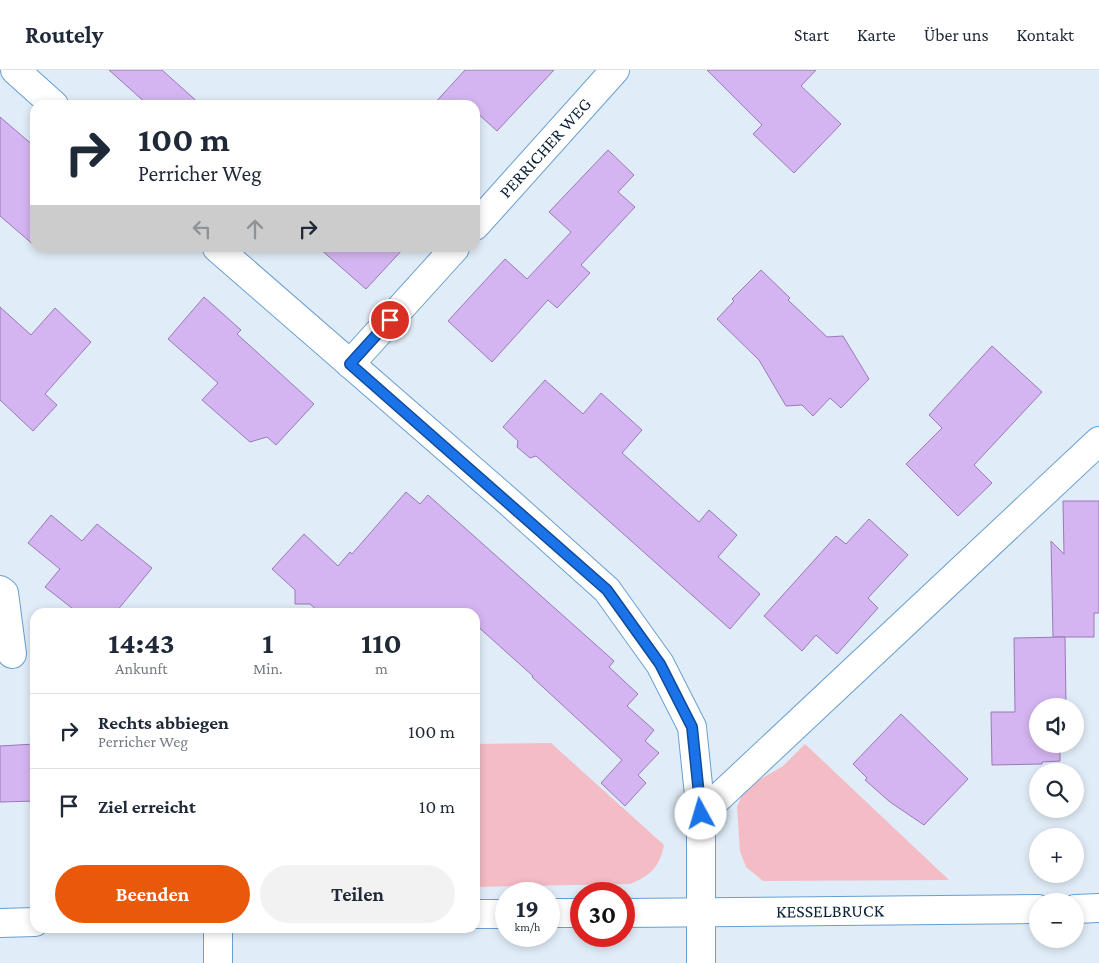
<!DOCTYPE html>
<html lang="de">
<meta charset="utf-8">
<style>
:root{--surface:#fff;--page:#f2f2f3;--text:#1f2937;--muted:#747a83;--line:#e0e1e3;--accent:#ea580c}
body{margin:0;font-family:"Crimson Pro",serif;background:var(--page);color:var(--text);height:100vh;display:flex;flex-direction:column;font-size:19px;white-space:nowrap}
*{box-sizing:border-box;margin:0}
p{font-size:16px;color:var(--muted)}
.icon{flex:none;width:28px;height:28px;fill:none;stroke:currentColor;stroke-width:2;stroke-linecap:round;stroke-linejoin:round}
.map{position:relative;flex:1;overflow:hidden}
.drawer{position:absolute;left:30px;top:538px;width:450px;height:325px;display:flex;flex-direction:column;background:var(--surface);border-radius:15px;box-shadow:0 2px 8px #0003}
.drawer>*{flex:none}
.hud{position:absolute;left:30px;top:30px;width:450px;height:152px;border-radius:15px;box-shadow:0 2px 8px #0003;background:#fff;color:var(--text);overflow:hidden}
.tools{position:absolute;left:1029px;top:628px;display:grid;gap:10px}
.tools a{display:grid;place-items:center;width:55px;height:55px;border-radius:50%;background:var(--surface);box-shadow:0 2px 8px #0003;font-size:25px}
.speed{position:absolute;left:495px;top:812px;display:flex;gap:10px;font-size:25px;font-weight:700;text-align:center}
.speed>*{display:grid;place-content:center;width:65px;height:65px;border-radius:50%;background:var(--surface);box-shadow:0 2px 8px #0003;line-height:1}
.speed small{font-size:12px;font-weight:400}
.speed .limit{border:8px solid #d22;background:#fff;color:#111}
.pin{position:absolute;display:grid;place-items:center;width:42px;height:42px;color:#fff;margin:-21px;border:2px solid #fff;border-radius:50%;box-shadow:0 1px 5px #0007}
.me{position:absolute;width:55px;margin:-28px;rotate:354deg;stroke-linejoin:round;filter:drop-shadow(0 0 4px #0008)}
.turn{display:flex;align-items:center;gap:18px;height:105px;padding:0 25px;font-size:22px}
.turn .icon{width:65px;height:65px;stroke-width:2.5}
.turn b{display:block;font-size:35px;line-height:42px}
.lanes{display:flex;align-items:center;height:48px;padding:0 25px;background:#0003;justify-content:center;gap:25px;direction:ltr}
.lanes .off{opacity:.35}
.eta{display:flex;justify-content:space-evenly;align-items:center;height:85px;text-align:center}
.eta b{font-size:30px;font-weight:700;line-height:35px}
.action{display:flex;gap:10px;margin-top:auto;padding:10px 25px}
.action a{flex:1;height:58px;border-radius:30px;background:var(--accent);color:#fff;font-size:20px;font-weight:700;line-height:58px;text-align:center}
.action a+a{background:var(--page);color:var(--text)}
ul{padding:0;list-style:none}
li{display:flex;align-items:center;gap:15px;height:75px;padding:0 25px;border-top:1px solid var(--line)}
li div{flex:1}
li b{display:block;font-size:19px}
li em{font-style:normal}
header{display:flex;align-items:center;gap:30px;box-sizing:border-box;height:70px;padding:0 25px;background:var(--surface);border-bottom:1px solid var(--line)}
header strong{font-size:24px}
nav{display:flex;gap:28px;margin-inline-start:auto;font-size:18px}
.map>svg:first-child{display:block}
.green{fill:#f4bcc5}
.building{fill:#d4b5f1;stroke:#9a79b7}
.lines{fill:none;stroke-linecap:round;stroke-linejoin:round}
.minor-casing{stroke:#689fd3;stroke-width:30}
.minor{stroke:#fff;stroke-width:28}
.route-casing{stroke:#114b97;stroke-width:12}
.route{stroke:#1a73e8;stroke-width:9}
.labels{text-anchor:middle;dominant-baseline:central;stroke-width:4;stroke-linejoin:round;paint-order:stroke}
.street-label{font-size:18px;fill:#0c2237;stroke:#f7f7f7}
</style>
<header>
<strong>Routely</strong>
<nav><a>Start</a><a>Karte</a><a>Über uns</a><a>Kontakt</a></nav>
</header>
<div class="map">
<svg width="1099" height="893" viewBox="0 0 1099 893">
<rect width="100%" height="100%" fill="#e0ecf7"/>
<g class="green">
<path d="M551 673 664 775C659 798 651 805 630 814L475 817V674Z"/>
<polygon points="805,674 949,810 763,811 746,797 740,781 737,737 745,718 783,696"/>
</g>
<g class="building">
<polygon points="109,0 162,0 201,35 148,35"/>
<polygon points="465,0 554,0 497,61 475,41 475,35 433,35"/>
<polygon points="707,0 816,0 801,16 841,54 794,103 753,64 762,55"/>
<polygon points="0,47 35,77 35,176 0,146"/>
<polygon points="608,80 634,105 618,122 635,137 581,195 590,203 557,238 548,230 492,292 448,251 505,189 527,209 571,162 549,142"/>
<polygon points="319,178 404,178 366,219"/>
<polygon points="761,200 790,228 788,230 827,267 843,266 869,309 841,338 830,328 813,346 802,335 786,336 759,290 717,249 734,231 732,229"/>
<polygon points="204,227 241,260 237,264 314,334 276,375 267,367 250,372 202,330 218,313 168,269"/>
<polygon points="0,237 31,265 55,238 91,272 45,324 57,335 33,361 0,330"/>
<polygon points="992,276 1042,322 974,395 992,413 958,446 906,394 942,358 929,345"/>
<polygon points="545,310 583,344 601,323 642,360 622,383 699,452 709,440 737,465 718,487 760,524 730,559 536,386 530,388 517,377 518,371 503,357"/>
<polygon points="406,422 420,434 428,425 614,591 609,597 638,624 627,636 654,660 645,671 659,683 638,705 646,713 625,736 601,713 622,690 532,607 533,606 475,554 475,542 319,542 310,534 295,534 295,520 272,499 304,464 338,496 350,482 352,484"/>
<polygon points="1063,431 1099,431 1099,543 1094,543 1094,567 1053,567 1051,471 1064,484"/>
<polygon points="51,445 82,471 97,454 152,498 116,542 77,542 45,517 60,499 28,473"/>
<polygon points="869,449 908,485 868,528 878,538 837,584 816,565 802,581 764,546 836,466 846,474"/>
<polygon points="1065,567 1066,636 1038,636 1038,674 1060,674 1060,691 1042,692 1042,694 992,695 991,642 1015,642 1014,568"/>
<polygon points="901,644 968,709 924,755 890,732 865,710 867,708 853,694"/>
<polygon points="35,674 35,731 0,732 0,676"/>
</g>
<g class="lines">
<defs>
<g id="minor">
<polyline points="15,0 54,35"/>
<path id="s1" d="M475 156 615 0"/>
<polyline points="217,178 509,432 607,520 660,594 692,657 701,744 701,893"/>
<polyline points="350,294 455,178"/>
<polyline points="0,520 4,523 12,584"/>
<polyline points="701,744 1099,371"/>
<polyline points="1075,839 1099,838"/>
<polyline points="549,843 581,843"/>
<path id="s2" d="M624 843 1038 839"/>
<polyline points="475,844 506,844"/>
<polyline points="0,853 35,852"/>
<polyline points="218,858 218,893"/>
</g>
</defs>
<use href="#minor" class="minor-casing"/>
<use href="#minor" class="minor"/>
</g>
<g class="lines">
<defs>
<polyline id="route" points="390,250 350,294 607,520 660,594 692,657 701,744"/>
</defs>
<use href="#route" class="route-casing"/>
<use href="#route" class="route"/>
</g>
<g class="labels">
<g class="street-label">
<text stroke="none"><textPath href="#s1" startOffset="105">PERRICHER WEG</textPath></text>
<text stroke="none"><textPath href="#s2" startOffset="206">KESSELBRUCK</textPath></text>
</g>
</g>
</svg>
<div class="tools">
<a><svg class="icon" aria-label="sound" viewBox="0 0 24 24"><path d="M4 9h4l5-4v14l-5-4H4zM17 9q2 3 0 6"/></svg></a>
<a><svg class="icon" aria-label="search" viewBox="0 0 24 24"><circle cx="10" cy="10" r="6"/><path d="M15 15l6 6"/></svg></a>
<a>+</a>
<a>−</a>
</div>
<div class="speed"><div>19<small>km/h</small></div><div class="limit">30</div></div>
<div class="pin" style="left:390px;top:250px;background:#d93025"><svg class="icon" aria-label="arrive" viewBox="0 0 24 24"><path d="M6 21V4h12l-3 4 3 4H6"/></svg></div>
<svg class="me" style="left:701px;top:744px" viewBox="-20 -20 40 40"><circle r="19" fill="#fff"/><path d="M0-13L10 11 0 6-10 11z" fill="#1a73e8"/></svg>
<div class="hud">
<div class="turn"><svg class="icon" aria-label="right" viewBox="0 0 24 24"><path d="M7 20v-9h11M14 6l5 5-5 5"/></svg><div><b>100 m</b>Perricher Weg</div></div>
<div class="lanes"><svg class="icon off" aria-label="left" viewBox="0 0 24 24"><path d="M17 20v-9H6M10 6l-5 5 5 5"/></svg><svg class="icon off" aria-label="ahead" viewBox="0 0 24 24"><path d="M12 20V5M6 11l6-6 6 6"/></svg><svg class="icon" aria-label="right" viewBox="0 0 24 24"><path d="M7 20v-9h11M14 6l5 5-5 5"/></svg></div>
</div>
<section class="drawer">
<div class="eta">
<div><b>14:43</b><p>Ankunft</p></div>
<div><b>1</b><p>Min.</p></div>
<div><b>110</b><p>m</p></div>
</div>
<ul>
<li><svg class="icon" aria-label="right" viewBox="0 0 24 24"><path d="M7 20v-9h11M14 6l5 5-5 5"/></svg><div><b>Rechts abbiegen</b><p>Perricher Weg</p></div><em>100 m</em></li>
<li><svg class="icon" aria-label="arrive" viewBox="0 0 24 24"><path d="M6 21V4h12l-3 4 3 4H6"/></svg><div><b>Ziel erreicht</b></div><em>10 m</em></li>
</ul>
<div class="action"><a>Beenden</a><a>Teilen</a></div>
</section>
</div>
